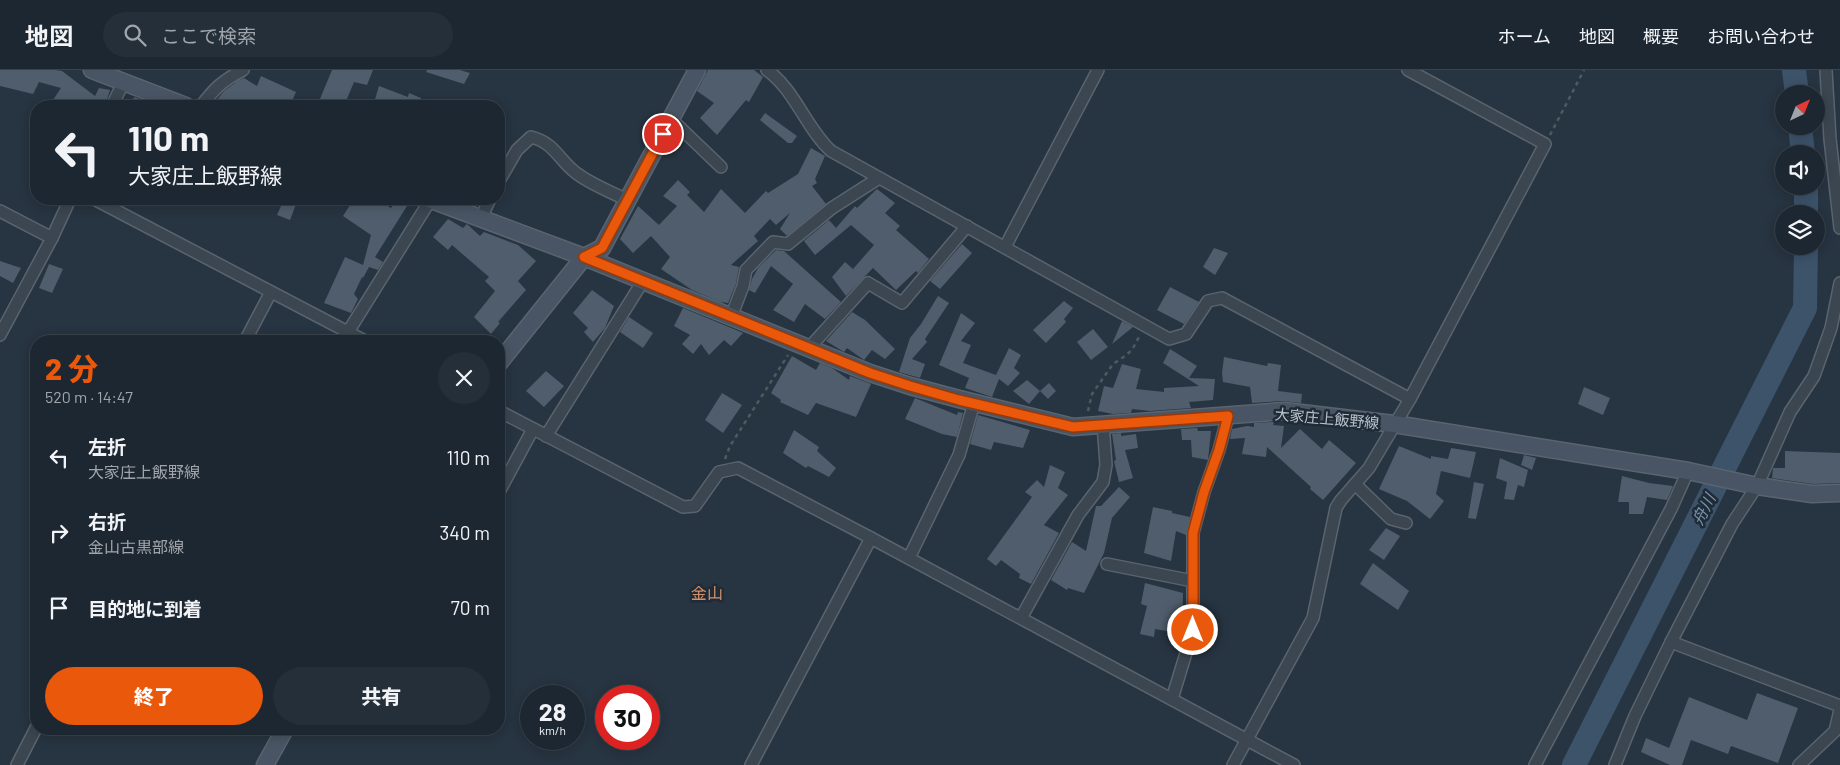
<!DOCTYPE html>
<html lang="ja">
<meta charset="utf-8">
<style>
:root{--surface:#1d2731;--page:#252f39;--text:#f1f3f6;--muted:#a0a5ab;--line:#3b444d;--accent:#ea580c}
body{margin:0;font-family:Barlow,"Noto Sans JP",sans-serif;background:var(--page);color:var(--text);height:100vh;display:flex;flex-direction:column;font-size:19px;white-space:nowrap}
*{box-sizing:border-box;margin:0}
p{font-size:16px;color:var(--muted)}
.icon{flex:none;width:28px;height:28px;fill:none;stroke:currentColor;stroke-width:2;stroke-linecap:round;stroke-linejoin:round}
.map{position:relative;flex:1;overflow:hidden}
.side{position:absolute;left:30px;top:265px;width:475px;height:400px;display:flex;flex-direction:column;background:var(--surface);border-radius:20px;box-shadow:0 2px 12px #0003,0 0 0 1px var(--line)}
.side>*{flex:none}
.guide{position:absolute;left:30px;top:30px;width:475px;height:105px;border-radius:20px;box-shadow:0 2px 12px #0003,0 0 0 1px var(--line);background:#1d2731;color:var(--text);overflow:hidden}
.needle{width:32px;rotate:43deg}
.controls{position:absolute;left:1775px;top:15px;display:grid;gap:10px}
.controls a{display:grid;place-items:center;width:50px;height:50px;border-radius:50%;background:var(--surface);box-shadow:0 2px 12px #0003,0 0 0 1px var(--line);font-size:25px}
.speed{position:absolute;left:520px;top:615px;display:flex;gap:10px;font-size:25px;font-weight:700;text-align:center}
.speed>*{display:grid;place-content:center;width:65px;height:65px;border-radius:50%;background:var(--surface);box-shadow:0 2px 12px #0003,0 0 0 1px var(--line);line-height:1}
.speed small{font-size:12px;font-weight:400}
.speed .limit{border:8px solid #d22;background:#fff;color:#111}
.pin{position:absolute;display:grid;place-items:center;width:42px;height:42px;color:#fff;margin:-21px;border:2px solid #fff;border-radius:50%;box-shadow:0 1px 5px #0007}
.me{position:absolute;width:55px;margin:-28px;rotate:0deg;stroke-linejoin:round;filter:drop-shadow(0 0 4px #0008)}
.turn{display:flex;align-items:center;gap:18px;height:105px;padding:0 15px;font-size:22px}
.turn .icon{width:65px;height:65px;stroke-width:2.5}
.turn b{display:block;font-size:35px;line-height:42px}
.round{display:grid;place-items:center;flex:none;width:52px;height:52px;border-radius:26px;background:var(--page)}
.head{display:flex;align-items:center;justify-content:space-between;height:85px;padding:0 15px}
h1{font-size:30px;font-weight:800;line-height:38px;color:var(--accent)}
.cta{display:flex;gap:10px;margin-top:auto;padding:10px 15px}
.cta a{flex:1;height:58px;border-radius:30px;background:var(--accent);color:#fff;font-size:20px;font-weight:800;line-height:58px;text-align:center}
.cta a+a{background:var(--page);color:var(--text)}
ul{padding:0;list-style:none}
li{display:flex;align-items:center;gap:15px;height:75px;padding:0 15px}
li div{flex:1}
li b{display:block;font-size:19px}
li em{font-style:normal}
header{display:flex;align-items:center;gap:30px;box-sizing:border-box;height:70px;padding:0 25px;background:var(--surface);border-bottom:1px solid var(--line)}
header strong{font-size:24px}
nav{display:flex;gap:28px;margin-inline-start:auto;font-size:18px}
.search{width:350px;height:45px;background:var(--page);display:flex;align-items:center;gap:12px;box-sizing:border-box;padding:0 18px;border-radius:28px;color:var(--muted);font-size:19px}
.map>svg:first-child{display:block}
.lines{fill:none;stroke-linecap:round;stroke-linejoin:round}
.river{stroke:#3c536a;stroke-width:24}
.building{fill:#505d6c}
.street-casing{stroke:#59646e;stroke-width:14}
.secondary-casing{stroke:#59646e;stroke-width:19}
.path{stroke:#475e5f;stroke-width:2.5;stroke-dasharray:4 4;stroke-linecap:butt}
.street{stroke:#3b4651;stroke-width:11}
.secondary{stroke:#495564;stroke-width:16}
.route-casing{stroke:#983908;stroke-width:12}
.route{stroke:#ea580c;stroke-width:9}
.labels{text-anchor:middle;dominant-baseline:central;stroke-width:5;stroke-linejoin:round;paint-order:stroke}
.street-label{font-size:15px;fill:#b8c1cb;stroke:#1f2b37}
.water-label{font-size:16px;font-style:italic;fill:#7894ae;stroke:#1f2b37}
.neighbourhood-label{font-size:16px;fill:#d59069;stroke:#1f2b37}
</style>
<header>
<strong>地図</strong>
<div class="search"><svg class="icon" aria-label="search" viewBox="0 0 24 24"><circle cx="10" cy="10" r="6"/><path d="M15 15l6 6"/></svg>ここで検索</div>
<nav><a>ホーム</a><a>地図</a><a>概要</a><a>お問い合わせ</a></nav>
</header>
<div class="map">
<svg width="1840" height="695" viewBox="0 0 1840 695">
<rect width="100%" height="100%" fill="#273441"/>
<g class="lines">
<g class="river">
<polyline points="1794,0 1797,24"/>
<polyline points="1800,56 1803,84"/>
<polyline points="1806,144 1806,116"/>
<polyline points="1574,695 1805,238 1806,176"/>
</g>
</g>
<g class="building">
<polygon points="0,0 55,0 62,1 95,26 99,18 110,20 105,36 49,36 61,18 39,12 33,24 0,16"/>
<polygon points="332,0 373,0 367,15 354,12 344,36 317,36"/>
<polygon points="427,0 460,0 470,3 464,14 426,2"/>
<polygon points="708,0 754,0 763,7 749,32 746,30 717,65 700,48 714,33 697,21"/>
<polygon points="261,6 296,22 290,36 259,36 243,29 238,36 212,36 224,21 239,10 244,8 257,16"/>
<polygon points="379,16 408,27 409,23 421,28 420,32 430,36 373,36"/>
<polygon points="134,27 143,30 141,36 130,36"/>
<polygon points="765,43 797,66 792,73 788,73 760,50"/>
<polygon points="811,78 825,86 815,109 817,113 812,116 826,134 787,166 780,159 790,143 776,155 770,149 754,166 758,171 731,195 739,197 736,214 728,233 720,232 692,220 661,199 670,187 651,166 633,183 620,169 638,136 659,155 677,136 663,126 678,110 690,122 687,125 704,142 721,119 745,143 766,121 768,123 798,104"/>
<polygon points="877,119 895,133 885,143 900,156 896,160 929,189 918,203 916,201 896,220 873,198 846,226 832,207 845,192 853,199 874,175 851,155 815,185 804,171 829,150 836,158 855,136 857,138"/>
<polygon points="284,129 298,129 290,150 277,145"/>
<polygon points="354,129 377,129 391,138 397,129 407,136 375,187 383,192 378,200 369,197 363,208 362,207 354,224 358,229 351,243 324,233 345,187 363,195 371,165 343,146"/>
<polygon points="448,149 463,158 467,154 480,166 484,162 518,175 536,191 518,211 526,220 498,252 500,253 491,264 474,247 495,221 485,211 489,207 452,175 448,180 433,167"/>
<polygon points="962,174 972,183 940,219 930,211"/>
<polygon points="1214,178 1228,183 1215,205 1203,197"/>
<polygon points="776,180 784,181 841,232 825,249 805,234 794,252 773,240 793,214 771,196 755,223 749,220 752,209 758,198"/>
<polygon points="0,191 21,198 13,213 0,206"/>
<polygon points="49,194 63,199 52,223 39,218"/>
<polygon points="1170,217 1199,232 1184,254 1157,240"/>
<polygon points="592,220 614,236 605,258 593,272 584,262 588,258 573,243"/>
<polygon points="938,226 949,233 925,269 927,272 912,289 925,294 920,308 899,302 910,268 921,254"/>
<polygon points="1064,231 1073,238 1064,249 1066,252 1046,273 1033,260"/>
<polygon points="683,238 741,262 743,263 731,276 724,270 709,285 701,274 693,284 682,274 690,265 674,256"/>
<polygon points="852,242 865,250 895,279 885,289 872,280 864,290 847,278 844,282 826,271"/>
<polygon points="961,243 975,253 961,271 971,275 963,293 996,305 1009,278 1021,285 1014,298 1020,303 1008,316 999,309 992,327 965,318 969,308 939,295"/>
<polygon points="629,247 653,263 643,278 620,262"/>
<polygon points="1122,251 1133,257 1112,274"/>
<polygon points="1093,259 1108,277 1091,290 1077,272"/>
<polygon points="1170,279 1197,296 1189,308 1215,309 1213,330 1189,332 1191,338 1150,341 1132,339 1131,343 1113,344 1098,341 1104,316 1113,318 1122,294 1141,299 1136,319 1164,322 1164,318 1199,316 1163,293"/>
<polygon points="792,286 816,300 820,293 832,298 849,310 850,306 871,314 856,347 816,333 808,345 780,332 781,330 771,323"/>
<polygon points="1224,287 1267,296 1268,293 1281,295 1278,321 1302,324 1301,333 1283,331 1252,333 1250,317 1223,312 1222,303"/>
<polygon points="546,301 564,316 544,337 526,321"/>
<polygon points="1027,310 1040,321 1029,334 1013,321"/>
<polygon points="1049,313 1056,321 1048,329 1040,321"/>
<polygon points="1584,317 1610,328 1603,345 1578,334"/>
<polygon points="722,323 742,335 723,363 705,350"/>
<polygon points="915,328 957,345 958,342 963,343 957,367 942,364 905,349"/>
<polygon points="978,345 1030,360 1023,378 994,372 991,380 970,374"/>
<polygon points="1274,352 1273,355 1284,356 1281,378 1300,359 1322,379 1329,370 1356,393 1323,430 1310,419 1311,417 1267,377 1266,387 1242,384 1245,368 1230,369 1232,359 1247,356 1254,357 1254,353"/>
<polygon points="1197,358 1198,361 1211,361 1208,390 1192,387 1191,370 1182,370 1181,359"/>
<polygon points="794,360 819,377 817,381 836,398 829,407 808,396 806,398 783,383"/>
<polygon points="1121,363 1121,366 1136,364 1138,378 1125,380 1133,408 1119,412 1114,391 1116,390 1112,364"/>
<polygon points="1399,376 1431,389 1431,386 1448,389 1451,378 1476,382 1470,408 1441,401 1436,424 1444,431 1430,449 1407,431 1379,419"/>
<polygon points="1785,381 1840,383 1840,413 1813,414 1772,408 1773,398 1785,398"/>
<polygon points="1524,385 1536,388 1532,400 1521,395"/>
<polygon points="1500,388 1528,400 1524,417 1518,415 1514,430 1504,429 1507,412 1496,408"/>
<polygon points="1050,395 1065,402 1058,418 1068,425 1044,455 1059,463 1031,514 1019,508 1020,504 1001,490 996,496 987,489 1032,427 1025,422 1037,410 1044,417"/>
<polygon points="1622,406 1649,413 1673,416 1667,430 1647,427 1643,444 1629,444 1629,432 1618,432"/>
<polygon points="1474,412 1484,414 1476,449 1468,448"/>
<polygon points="1119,417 1130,427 1112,448 1104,483 1084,523 1068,518 1067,520 1051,510 1072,472 1086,481 1096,436 1101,436"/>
<polygon points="1153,437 1172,441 1172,443 1190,447 1186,465 1176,461 1171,491 1144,483"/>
<polygon points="1386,458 1400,466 1384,490 1369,480"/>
<polygon points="1373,493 1409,521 1398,540 1360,514"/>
<polygon points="1145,513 1183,523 1182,564 1155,559 1154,567 1140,564 1147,536 1141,534"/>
<polygon points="1757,623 1798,638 1778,693 1731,676 1728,684 1691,670 1682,695 1670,695 1641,682 1646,668 1669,678 1689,627 1747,650"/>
</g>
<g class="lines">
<defs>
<g id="street">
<path d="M767 0C795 20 806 58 831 81L1169 269 1186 264 1208 231 1222 228 1410 329"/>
<polyline points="1826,0 1830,69 1840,158"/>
<polyline points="112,36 123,13"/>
<path d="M201 36C215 18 222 11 243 0"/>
<polyline points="671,49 721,97"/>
<path d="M499 111 517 80 531 67C556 73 560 93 579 105 593 115 611 122 627 130"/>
<polyline points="94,129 365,271"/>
<polyline points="0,141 52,168"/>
<polyline points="481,148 490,129"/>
<polyline points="1005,177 1098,0"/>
<polyline points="731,247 743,216 746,200 773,172 788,174 832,138 879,108"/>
<polyline points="348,262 431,129"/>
<polyline points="0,265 52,168 70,129"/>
<polyline points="245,271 271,222"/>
<polyline points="809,278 868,213 902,233 967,156"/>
<polyline points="499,341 683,437 695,436 719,402 738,398 871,468 1294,695"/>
<polyline points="546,366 643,211"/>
<polyline points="1355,414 1391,449 1406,453"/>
<polyline points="499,422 533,359"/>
<polyline points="909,488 959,385 974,333"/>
<polyline points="1107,494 1193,511"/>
<polyline points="1021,548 1078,445 1103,412 1106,395 1103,354"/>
<polyline points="1671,572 1840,636"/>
<polyline points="1172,629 1193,560 1193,463 1204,422 1219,380 1228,346"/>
<polyline points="17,695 36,658"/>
<polyline points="751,695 871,468"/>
<polyline points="1233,695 1313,548 1336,438 1341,430 1369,398 1410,329 1545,74 1408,0"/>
<polyline points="1535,695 1671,439 1688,401"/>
<polyline points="1615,695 1635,646 1671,572 1732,454 1757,416 1790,342 1814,306 1831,258 1840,213"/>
<polyline points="1799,695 1835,661 1840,640"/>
</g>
<g id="secondary">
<polyline points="92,0 186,36"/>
<polyline points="429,129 584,187 870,303 910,316 959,329 1073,357 1284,341 1394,354 1688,401 1757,416 1812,424 1840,423"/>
<polyline points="499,293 584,187 602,178 697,0"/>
<polyline points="265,695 285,659"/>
</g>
</defs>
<use href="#street" class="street-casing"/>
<use href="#secondary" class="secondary-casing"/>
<g class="path">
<polyline points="1550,65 1584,0"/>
<polyline points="1088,341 1092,324 1113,294 1125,286 1132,280 1140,265"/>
<polyline points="725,389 730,376 788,285"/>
</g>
<use href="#street" class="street"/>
<use href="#secondary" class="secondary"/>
</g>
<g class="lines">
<defs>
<polyline id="route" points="663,64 602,178 584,187 870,303 910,316 959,330 1073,357 1228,346 1219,380 1204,422 1193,463 1193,560"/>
</defs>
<use href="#route" class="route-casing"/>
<use href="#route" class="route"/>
</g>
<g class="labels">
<g class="street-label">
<text transform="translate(1327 348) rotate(5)">大家庄上飯野線</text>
</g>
<g class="water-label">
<text transform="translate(1703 439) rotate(-63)">舟川</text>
</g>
<g class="neighbourhood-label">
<text x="707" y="522">金山</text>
</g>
</g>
</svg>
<div class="controls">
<a><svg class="needle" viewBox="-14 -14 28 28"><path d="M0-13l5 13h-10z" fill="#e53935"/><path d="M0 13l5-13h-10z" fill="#a0a5ab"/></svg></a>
<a><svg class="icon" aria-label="sound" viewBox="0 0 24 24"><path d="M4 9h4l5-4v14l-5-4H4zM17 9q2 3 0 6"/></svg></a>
<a><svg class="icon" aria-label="layers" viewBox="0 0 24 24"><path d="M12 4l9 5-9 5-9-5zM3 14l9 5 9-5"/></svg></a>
</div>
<div class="speed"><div>28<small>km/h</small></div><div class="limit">30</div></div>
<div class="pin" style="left:663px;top:64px;background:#d93025"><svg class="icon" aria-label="arrive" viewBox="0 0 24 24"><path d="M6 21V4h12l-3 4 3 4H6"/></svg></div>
<svg class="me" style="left:1193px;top:560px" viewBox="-20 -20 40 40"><circle r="17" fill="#ea580c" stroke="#fff" stroke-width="3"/><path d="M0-11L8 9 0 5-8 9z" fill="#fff"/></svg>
<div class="guide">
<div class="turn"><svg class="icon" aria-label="left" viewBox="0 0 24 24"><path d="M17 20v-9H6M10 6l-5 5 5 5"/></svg><div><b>110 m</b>大家庄上飯野線</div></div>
</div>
<section class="side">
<div class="head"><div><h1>2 分</h1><p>520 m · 14:47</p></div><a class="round"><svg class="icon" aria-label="close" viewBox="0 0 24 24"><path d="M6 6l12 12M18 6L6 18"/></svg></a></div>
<ul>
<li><svg class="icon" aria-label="left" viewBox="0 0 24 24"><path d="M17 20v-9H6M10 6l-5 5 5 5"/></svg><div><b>左折</b><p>大家庄上飯野線</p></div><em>110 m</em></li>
<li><svg class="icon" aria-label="right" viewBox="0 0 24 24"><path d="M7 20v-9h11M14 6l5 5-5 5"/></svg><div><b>右折</b><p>金山古黒部線</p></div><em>340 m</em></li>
<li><svg class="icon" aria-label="arrive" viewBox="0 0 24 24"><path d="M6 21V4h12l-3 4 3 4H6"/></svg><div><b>目的地に到着</b></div><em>70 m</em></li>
</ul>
<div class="cta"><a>終了</a><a>共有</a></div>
</section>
</div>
